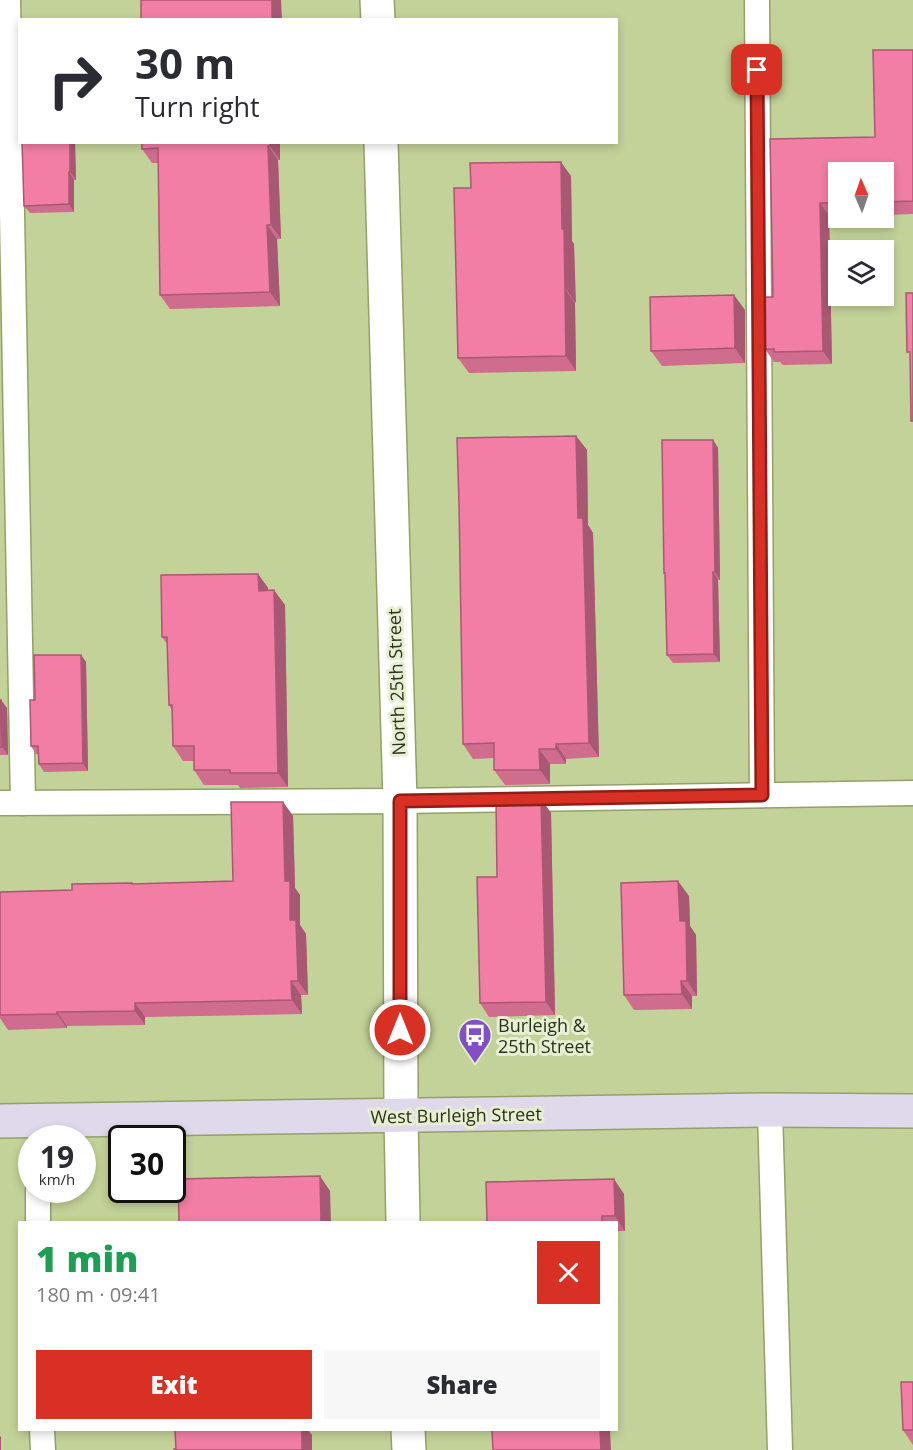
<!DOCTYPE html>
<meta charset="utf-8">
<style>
:root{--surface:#fff;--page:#f7f7f7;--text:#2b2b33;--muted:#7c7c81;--accent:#d93025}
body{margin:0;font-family:"Open Sans",sans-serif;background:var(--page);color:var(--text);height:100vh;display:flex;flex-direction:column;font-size:22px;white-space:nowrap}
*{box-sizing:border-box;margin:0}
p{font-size:20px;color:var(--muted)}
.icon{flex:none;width:33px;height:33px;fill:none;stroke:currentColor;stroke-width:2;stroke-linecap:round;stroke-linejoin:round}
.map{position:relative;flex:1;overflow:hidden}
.side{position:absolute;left:18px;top:1221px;width:600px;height:210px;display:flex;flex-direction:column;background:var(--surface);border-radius:0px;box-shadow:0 3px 9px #0003}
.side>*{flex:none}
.top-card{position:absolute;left:18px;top:18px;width:600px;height:126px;border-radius:0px;box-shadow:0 3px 9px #0003;background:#fff;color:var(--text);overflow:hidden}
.needle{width:39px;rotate:358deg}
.fabs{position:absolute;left:828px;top:162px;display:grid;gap:12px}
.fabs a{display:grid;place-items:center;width:66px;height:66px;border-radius:0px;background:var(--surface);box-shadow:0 3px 9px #0003;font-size:30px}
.speed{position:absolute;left:18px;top:1125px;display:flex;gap:12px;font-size:30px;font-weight:700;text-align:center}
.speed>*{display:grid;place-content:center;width:78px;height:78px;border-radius:50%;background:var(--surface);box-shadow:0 3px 9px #0003;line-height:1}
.speed small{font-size:15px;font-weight:400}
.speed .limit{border:3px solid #111;border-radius:9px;background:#fff;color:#111}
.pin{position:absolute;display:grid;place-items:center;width:51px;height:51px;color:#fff;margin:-26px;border-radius:12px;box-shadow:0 3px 9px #0006}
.me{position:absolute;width:66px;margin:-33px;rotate:0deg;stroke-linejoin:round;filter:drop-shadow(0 0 4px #0008)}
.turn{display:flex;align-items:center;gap:21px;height:126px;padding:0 18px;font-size:27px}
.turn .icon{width:78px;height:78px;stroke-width:2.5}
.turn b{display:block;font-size:42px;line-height:51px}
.round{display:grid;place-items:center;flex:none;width:63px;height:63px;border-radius:0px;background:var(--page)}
.head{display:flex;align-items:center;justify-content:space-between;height:102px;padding:0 18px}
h1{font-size:36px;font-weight:800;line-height:45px;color:#1e9e55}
.action{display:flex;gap:12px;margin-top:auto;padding:12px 18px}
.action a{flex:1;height:69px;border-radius:0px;background:var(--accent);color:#fff;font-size:24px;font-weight:800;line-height:69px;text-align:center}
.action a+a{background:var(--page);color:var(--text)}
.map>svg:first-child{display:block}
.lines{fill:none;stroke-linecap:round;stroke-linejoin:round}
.lane-casing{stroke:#92a168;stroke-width:27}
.street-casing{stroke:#92a168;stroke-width:36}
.secondary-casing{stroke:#92a168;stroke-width:36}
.lane{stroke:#fff;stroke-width:24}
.street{stroke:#fff;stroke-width:33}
.secondary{stroke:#e0d9ec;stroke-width:33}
.wall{fill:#d06c8e}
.shaded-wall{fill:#a95874}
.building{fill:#f27ea5;stroke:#a95874;stroke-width:1.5}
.route-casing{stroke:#8d1f18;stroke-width:15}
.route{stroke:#d93025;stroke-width:10}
.labels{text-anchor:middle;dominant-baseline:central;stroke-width:6;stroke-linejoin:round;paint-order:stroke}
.street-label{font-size:18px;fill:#2c321b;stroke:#e7efd2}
.poi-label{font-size:18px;fill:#2c321b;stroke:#e7efd2;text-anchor:start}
</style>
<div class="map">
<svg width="913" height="1450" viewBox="0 0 913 1450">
<rect width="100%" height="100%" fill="#c3d298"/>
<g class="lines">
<defs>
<g id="lane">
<polyline points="8,0 23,803"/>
<polyline points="757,0 762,795"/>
<polyline points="0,803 400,801 913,793"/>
<polyline points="770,1110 780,1450"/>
<polyline points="38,1190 38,1222"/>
<polyline points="42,1430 43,1450"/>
</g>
<g id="street">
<polyline points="377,0 378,20"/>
<polyline points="381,142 400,801 401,1116 403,1222"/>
<polyline points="408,1430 409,1450"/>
</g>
<polyline id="secondary" points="0,1121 770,1110 913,1111"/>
</defs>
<use href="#lane" class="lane-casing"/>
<use href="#street" class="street-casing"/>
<use href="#secondary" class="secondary-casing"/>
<use href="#lane" class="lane"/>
<use href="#street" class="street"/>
<use href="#secondary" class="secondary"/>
</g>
<g class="wall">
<polygon points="913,50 913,214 884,215 884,172 838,172 838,216 829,216 832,364 783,365 780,362 774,362 765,349 773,297 770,139 875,137"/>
<polygon points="75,142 76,180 74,180 74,212 30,213 24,206"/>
<polygon points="280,142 280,160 278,160 281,239 277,239 280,306 170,309 160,295 158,163 152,163 142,149"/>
<polygon points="571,176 572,241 574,244 576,371 469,373 458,358 471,188"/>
<polygon points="745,310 745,363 662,366 651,351"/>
<polygon points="576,436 587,450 588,525 593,533 599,757 566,759 566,764 550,764 550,784 505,785 494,770 494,758 473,759 463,744"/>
<polygon points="713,440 718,448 720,580 718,580 720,662 673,663 667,655 665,575 664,573"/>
<polygon points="258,574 268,588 268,591 285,605 288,787 240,788 238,785 204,785 194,770 194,761 183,761 173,746 172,710 169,705 167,644 162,637"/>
<polygon points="81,655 86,662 88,771 44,772 39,764 39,754 36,754 31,746 35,700"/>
<polygon points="0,700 7,708 8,755 0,755"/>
<polygon points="541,799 551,813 555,1015 489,1017 480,1003"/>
<polygon points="283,802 293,816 295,888 300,895 300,925 306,934 308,995 301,995 302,1014 145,1017 145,1025 67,1026 67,1028 8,1030 0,1018 0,892 72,890 132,883 133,884 233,881"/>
<polygon points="689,896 690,926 696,935 697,996 692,996 692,1009 634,1010 624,995"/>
<polygon points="624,1194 625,1231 616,1231 616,1222 487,1222"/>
<polygon points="913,1382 913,1445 903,1430"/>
</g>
<g class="shaded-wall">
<polygon points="272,0 281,0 282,20 272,20"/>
<polygon points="70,142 75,142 76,180 70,172"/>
<polygon points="270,142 280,142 280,160 270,146"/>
<polygon points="268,146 278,160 281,239 271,225"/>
<polygon points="561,162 571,176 572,241 574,244 576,303 565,288 562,229"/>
<polygon points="69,172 74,180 74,212 69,204"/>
<polygon points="820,203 829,216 832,364 823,351"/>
<polygon points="267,225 277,239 280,306 270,292"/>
<polygon points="564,288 575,303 576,371 566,356"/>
<polygon points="734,295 745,310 745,363 735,348"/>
<polygon points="576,436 587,450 588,525 593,533 599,757 589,743 578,518"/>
<polygon points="713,440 718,448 720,580 715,572"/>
<polygon points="713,572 718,580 720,662 714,654"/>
<polygon points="258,574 268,588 269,606 259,591"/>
<polygon points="274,590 285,605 288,787 278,773"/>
<polygon points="81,655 86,662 88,771 83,763"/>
<polygon points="1,700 7,708 8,755 2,747"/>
<polygon points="556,744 566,759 566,764 556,749"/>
<polygon points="539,749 550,764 550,784 540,770"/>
<polygon points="541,799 551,813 555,1015 546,1002"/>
<polygon points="283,802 293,816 295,888 300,895 300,925 306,934 308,995 298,981 285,881"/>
<polygon points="678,881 689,896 690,926 696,935 697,996 687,981 680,921"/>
<polygon points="291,981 301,995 302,1014 292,1000"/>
<polygon points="681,981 692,996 692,1009 682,994"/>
<polygon points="135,1003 145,1017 145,1025 135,1011"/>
<polygon points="57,1012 67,1026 67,1028 57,1014"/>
<polygon points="320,1176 330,1191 331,1222 321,1222"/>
<polygon points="614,1179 624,1194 625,1231 615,1216"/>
<polygon points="302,1430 308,1430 312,1435 312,1450 302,1450"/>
<polygon points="600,1430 610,1430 611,1450 601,1450"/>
<polygon points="0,1436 1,1437 1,1450 0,1450"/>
</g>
<g class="building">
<rect x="141" y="0" width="131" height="20"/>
<polygon points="873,50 913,50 913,201 884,202 884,172 838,172 838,203 820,203 823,351 774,352 774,349 765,349 764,297 773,297 770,139 875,137"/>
<polygon points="22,142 70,142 70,172 69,172 69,204 24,206"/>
<polygon points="142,142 270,142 270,146 268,146 271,225 267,225 270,292 160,295 158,148 142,149"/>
<polygon points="561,162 562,229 564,229 566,356 458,358 454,188 471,188 470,163"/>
<polygon points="906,293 913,293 913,421 911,421 910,352 907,352"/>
<polygon points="734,295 735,348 651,351 650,297"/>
<polygon points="576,436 578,518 583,518 589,743 556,744 556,749 539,749 540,770 494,770 494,743 463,744 459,503 457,438"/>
<polygon points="662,440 713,440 715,572 713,572 714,654 667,655 665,573 664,573"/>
<polygon points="258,574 259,591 274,590 278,773 230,773 230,770 194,770 194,746 173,746 172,705 169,705 167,637 162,637 161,575"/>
<polygon points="34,655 81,655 83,763 39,764 38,746 31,746 30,700 35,700"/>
<polygon points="0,700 1,700 2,747 0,747"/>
<polygon points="541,799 546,1002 480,1003 477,877 497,877 496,800"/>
<polygon points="231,802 283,802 285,881 290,881 290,920 296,920 298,981 291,981 292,1000 135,1003 135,1011 57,1012 57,1014 0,1015 0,892 72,890 72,884 132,883 132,884 233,881"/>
<polygon points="678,881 680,921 686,921 687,981 681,981 682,994 624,995 621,883"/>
<polygon points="320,1176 321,1222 179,1222 178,1179"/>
<polygon points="614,1179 615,1216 602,1216 602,1222 487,1222 486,1182"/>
<polygon points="901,1382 913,1382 913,1430 903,1430"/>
<polygon points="175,1430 302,1430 302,1450 174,1450 174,1449 176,1449"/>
<polygon points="492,1430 600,1430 601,1450 493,1450"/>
</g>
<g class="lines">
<defs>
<polyline id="route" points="400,1030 400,801 762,795 757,70"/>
</defs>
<use href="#route" class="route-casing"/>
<use href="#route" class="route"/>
</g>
<defs>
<symbol id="bus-pin" viewBox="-11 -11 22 30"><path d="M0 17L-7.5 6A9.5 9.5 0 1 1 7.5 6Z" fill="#824fc7" stroke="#e7efd2"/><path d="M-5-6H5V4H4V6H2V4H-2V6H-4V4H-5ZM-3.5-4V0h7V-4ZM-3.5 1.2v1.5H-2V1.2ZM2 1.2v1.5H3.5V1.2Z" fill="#fff"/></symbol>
</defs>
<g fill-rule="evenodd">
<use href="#bus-pin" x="456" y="1016" width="38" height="52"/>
</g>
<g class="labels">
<g class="street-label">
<text transform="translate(396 682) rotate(-92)">North 25th Street</text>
<text transform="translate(456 1115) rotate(-1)">West Burleigh Street</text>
</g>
<g class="poi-label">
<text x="498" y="1025">Burleigh &amp;<tspan x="498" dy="21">25th Street</tspan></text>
</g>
</g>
</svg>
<div class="fabs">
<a><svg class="needle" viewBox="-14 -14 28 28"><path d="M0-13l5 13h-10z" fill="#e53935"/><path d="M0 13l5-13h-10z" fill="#7c7c81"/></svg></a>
<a><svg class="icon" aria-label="layers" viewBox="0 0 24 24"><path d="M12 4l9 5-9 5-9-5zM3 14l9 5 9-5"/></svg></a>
</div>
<div class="speed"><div>19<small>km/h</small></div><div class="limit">30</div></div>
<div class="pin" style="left:757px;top:70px;background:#d93025"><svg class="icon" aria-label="arrive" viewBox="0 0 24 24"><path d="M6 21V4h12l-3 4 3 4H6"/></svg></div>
<svg class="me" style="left:400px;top:1030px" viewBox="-20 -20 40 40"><circle r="17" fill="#d93025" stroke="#fff" stroke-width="3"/><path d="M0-11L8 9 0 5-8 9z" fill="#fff"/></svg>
<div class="top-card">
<div class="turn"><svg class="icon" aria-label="right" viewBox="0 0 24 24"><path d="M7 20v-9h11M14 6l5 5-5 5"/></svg><div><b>30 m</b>Turn right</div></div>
</div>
<section class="side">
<div class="head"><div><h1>1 min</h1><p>180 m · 09:41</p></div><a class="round" style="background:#d93025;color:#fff"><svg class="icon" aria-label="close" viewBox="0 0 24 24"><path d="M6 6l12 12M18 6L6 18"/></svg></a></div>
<div class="action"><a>Exit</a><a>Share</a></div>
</section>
</div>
